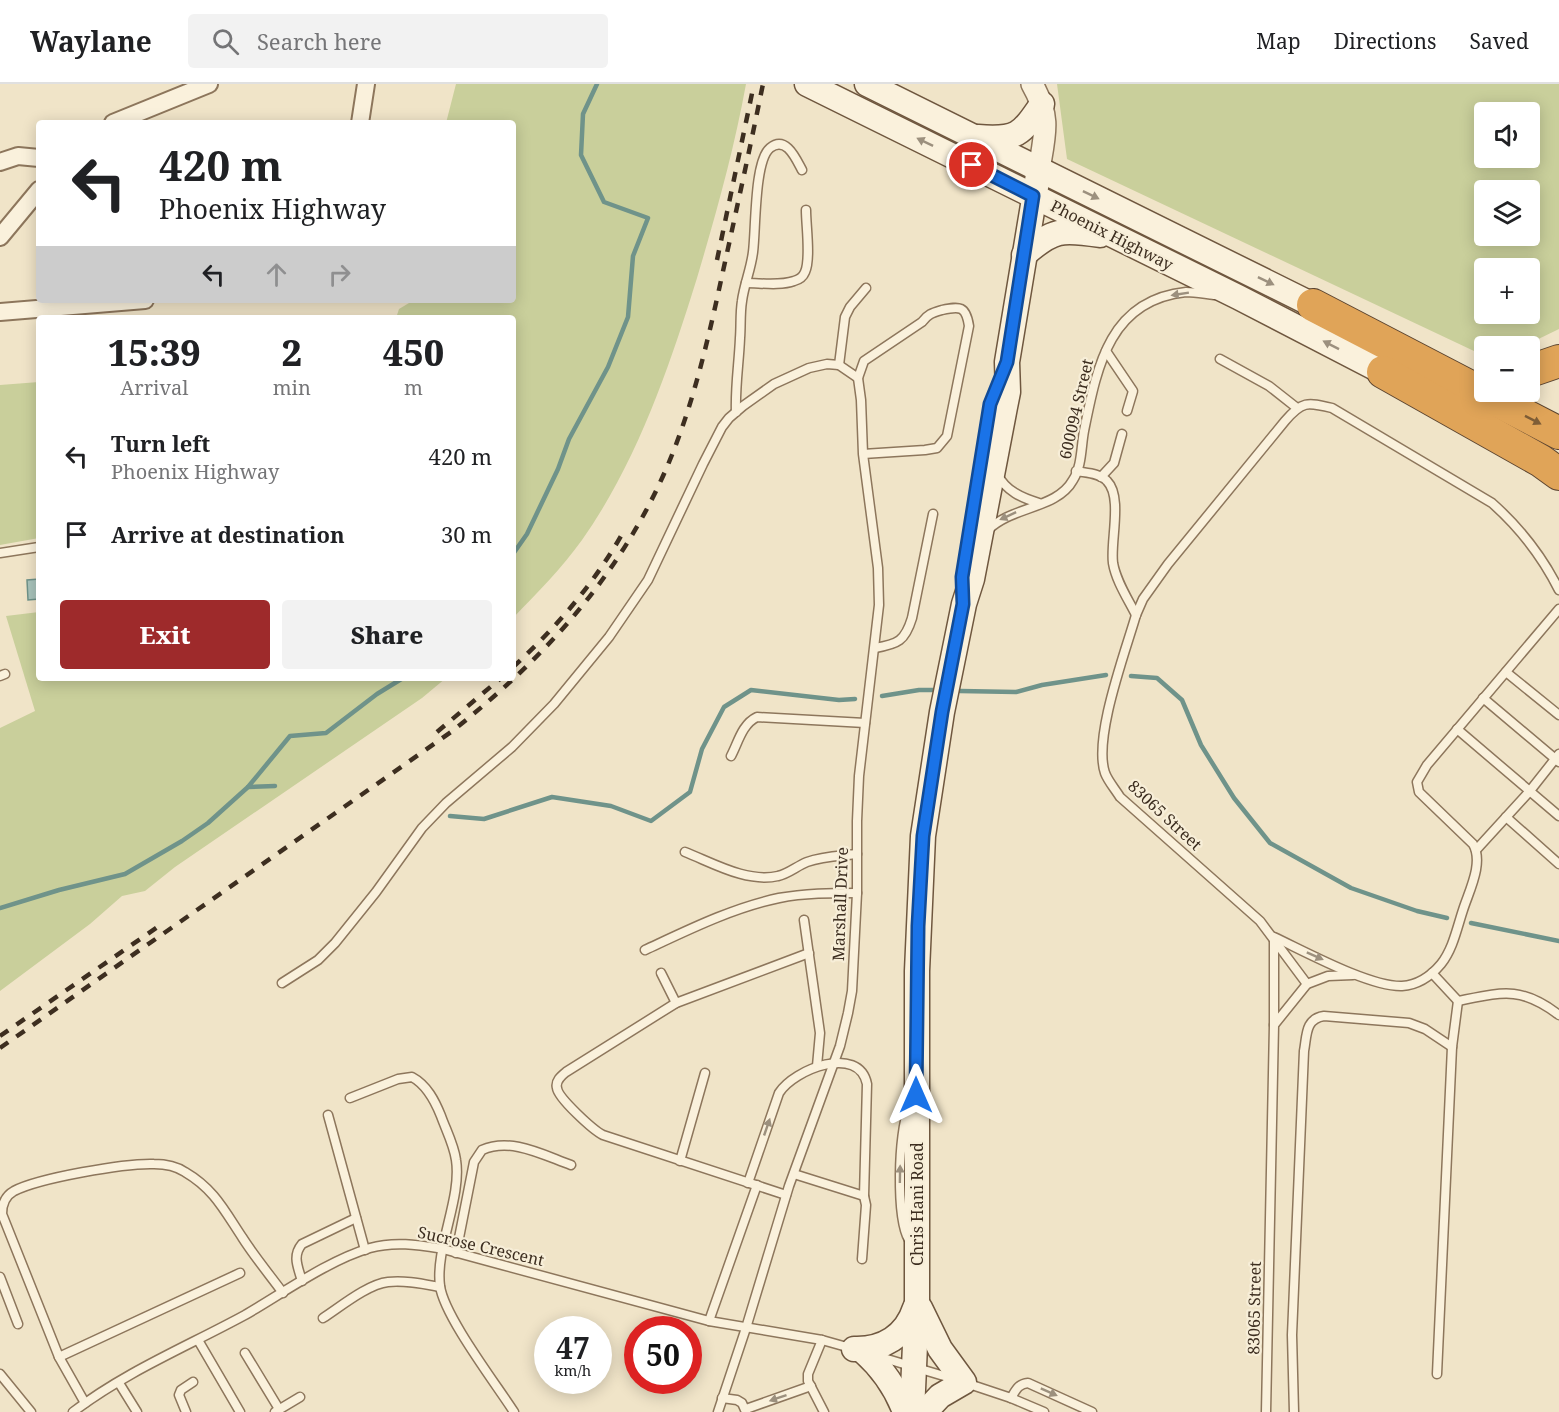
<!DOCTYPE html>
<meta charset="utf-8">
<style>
:root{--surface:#fff;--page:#f2f2f2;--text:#202124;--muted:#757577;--line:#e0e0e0;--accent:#9e2a2b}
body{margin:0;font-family:"Noto Serif",serif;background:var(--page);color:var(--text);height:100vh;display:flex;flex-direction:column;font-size:22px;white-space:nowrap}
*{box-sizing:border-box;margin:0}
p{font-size:20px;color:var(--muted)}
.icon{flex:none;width:33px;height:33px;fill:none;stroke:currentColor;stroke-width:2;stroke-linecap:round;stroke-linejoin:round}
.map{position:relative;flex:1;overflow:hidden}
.details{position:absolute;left:36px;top:231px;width:480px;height:366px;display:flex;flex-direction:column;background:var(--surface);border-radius:6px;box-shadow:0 3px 15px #0003}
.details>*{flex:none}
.top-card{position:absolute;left:36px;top:36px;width:480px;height:183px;border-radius:6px;box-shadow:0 3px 15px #0003;background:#fff;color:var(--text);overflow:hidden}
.tools{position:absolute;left:1474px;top:18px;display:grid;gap:12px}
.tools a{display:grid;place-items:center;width:66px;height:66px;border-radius:6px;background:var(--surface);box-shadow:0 3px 15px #0003;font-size:30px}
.speed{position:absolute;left:534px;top:1232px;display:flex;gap:12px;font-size:30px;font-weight:700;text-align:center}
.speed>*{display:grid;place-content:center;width:78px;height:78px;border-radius:50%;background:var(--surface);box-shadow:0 3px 15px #0003;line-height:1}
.speed small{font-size:15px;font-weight:400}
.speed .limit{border:9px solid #d22;background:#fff;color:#111}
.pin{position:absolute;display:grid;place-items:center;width:51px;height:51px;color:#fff;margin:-26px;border:3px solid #fff;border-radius:50%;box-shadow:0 2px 6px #0007}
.me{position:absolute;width:66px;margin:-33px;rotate:0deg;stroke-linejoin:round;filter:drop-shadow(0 0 4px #0008)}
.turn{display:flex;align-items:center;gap:21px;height:126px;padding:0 24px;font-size:27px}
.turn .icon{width:78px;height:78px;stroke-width:2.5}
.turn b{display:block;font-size:42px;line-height:51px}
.lanes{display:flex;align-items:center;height:57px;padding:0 24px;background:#0003;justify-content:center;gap:30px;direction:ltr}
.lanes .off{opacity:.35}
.eta{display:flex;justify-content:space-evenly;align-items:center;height:102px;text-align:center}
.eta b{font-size:36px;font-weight:800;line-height:42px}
.primary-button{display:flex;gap:12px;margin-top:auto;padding:12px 24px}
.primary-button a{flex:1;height:69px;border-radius:6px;background:var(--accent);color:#fff;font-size:24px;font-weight:800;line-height:69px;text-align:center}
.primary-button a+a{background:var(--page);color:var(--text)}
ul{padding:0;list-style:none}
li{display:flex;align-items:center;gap:18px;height:78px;padding:0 24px}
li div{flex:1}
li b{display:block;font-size:22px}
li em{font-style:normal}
header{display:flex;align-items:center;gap:36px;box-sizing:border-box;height:84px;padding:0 30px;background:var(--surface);border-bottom:2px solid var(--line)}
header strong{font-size:28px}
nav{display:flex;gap:33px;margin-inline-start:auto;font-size:21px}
.search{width:420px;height:54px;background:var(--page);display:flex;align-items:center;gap:15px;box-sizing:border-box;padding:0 21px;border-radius:6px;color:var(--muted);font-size:22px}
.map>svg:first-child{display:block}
.green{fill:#c9cf9b;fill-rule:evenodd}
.water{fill:#a9c4bc;stroke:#6f938a;stroke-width:1.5}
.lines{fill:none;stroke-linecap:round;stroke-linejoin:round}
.stream{stroke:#6f938a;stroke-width:4.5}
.service-casing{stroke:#8d765c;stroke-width:11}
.minor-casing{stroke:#8d765c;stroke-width:20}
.tertiary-casing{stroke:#8d765c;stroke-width:24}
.secondary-casing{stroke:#6f573f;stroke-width:27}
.motorway-casing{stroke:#5b4430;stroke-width:34}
.service{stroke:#faf1dc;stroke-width:8}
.minor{stroke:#faf1dc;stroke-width:16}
.tertiary{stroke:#faf1dc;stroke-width:21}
.secondary{stroke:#faf1dc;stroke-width:24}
.motorway{stroke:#e0a458;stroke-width:32}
.rail{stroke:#3d2e20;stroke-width:4.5;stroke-dasharray:10 10;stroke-linecap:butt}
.oneway{fill:#9c907e}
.oneway2{fill:#7e5d36}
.route-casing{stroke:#114b97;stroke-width:15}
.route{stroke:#1a73e8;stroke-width:10}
.labels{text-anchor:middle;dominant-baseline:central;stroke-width:4.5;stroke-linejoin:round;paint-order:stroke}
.street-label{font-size:16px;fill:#3d2e20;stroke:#f7eed8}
</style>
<header>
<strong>Waylane</strong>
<div class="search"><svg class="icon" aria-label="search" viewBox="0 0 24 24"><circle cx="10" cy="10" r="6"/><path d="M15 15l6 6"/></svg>Search here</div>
<nav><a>Map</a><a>Directions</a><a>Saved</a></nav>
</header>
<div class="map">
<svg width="1559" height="1328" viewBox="0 0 1559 1328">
<rect width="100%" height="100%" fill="#f0e4c8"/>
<g class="green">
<path d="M456 0H746C734 66 716 130 697 194 669 284 637 378 582 456 562 484 537 509 513 534V234H396L399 225 414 216H513V39H446Z"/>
<path d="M1057 0H1559V245L1524 262H1485V266L1474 267 1067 75ZM1485 28H1530V74H1485ZM1485 106H1530V152H1485ZM1485 184H1530V230H1485Z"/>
<polygon points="39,298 39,454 0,461 0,301"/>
<polygon points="39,528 39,594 446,594 422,614 175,783 145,807 122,812 90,840 0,907 0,644 35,627 6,532"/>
</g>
<polygon class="water" points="39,495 39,515 28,516 27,496"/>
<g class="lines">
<g class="stream">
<polyline points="513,470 527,450 558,385 569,355 608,283 628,233 633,172 648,134 604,118 581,71 583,30 597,0"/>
<polyline points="1131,592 1157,594 1182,616 1201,661 1234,714 1270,759 1351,804 1417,827 1447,834"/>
<polyline points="960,607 1016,608 1042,601 1106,591"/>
<polyline points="882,612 919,606 933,606"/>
<polyline points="248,703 275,702"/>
<polyline points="450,732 484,735 552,713 611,722 651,737 690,708 702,665 724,623 751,606 839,616 855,615"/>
<polyline points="0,824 59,806 125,790 182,757 208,739 248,703 290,652 326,649 377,610 403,594"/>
<polyline points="1471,839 1559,857"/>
</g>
<defs>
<g id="service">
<path d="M746 199C761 199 780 202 794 197 798 196 803 193 805 188 811 175 806 142 806 126"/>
<polyline points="1106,267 1133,307 1127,327"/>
<polyline points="1220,275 1269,302 1297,324"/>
<polyline points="839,281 845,233 850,223 866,204"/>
<path d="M736 328C735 303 739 279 740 254 741 242 740 229 742 217 744 201 751 185 753 168 756 146 754 77 770 64 786 51 796 75 802 86"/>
<path d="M1076 387C1086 389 1100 389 1107 397 1123 413 1110 458 1113 479 1116 497 1128 515 1136 531"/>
<path d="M997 390C1006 407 1022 414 1039 419"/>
<polyline points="1101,393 1114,379 1122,350"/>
<path d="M988 446C1012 422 1057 425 1073 396 1082 382 1081 363 1084 347 1097 283 1109 216 1186 208 1195 208 1205 210 1214 211"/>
<polyline points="0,469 39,463"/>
<path d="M875 564C898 560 905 557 912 534L933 430"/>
<polyline points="1506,588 1559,631"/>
<polyline points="0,592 5,590"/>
<polyline points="1483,614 1559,678"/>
<polyline points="1457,645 1559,732"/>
<path d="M731 672C738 659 742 640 757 633L865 639"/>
<polyline points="1506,733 1559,780"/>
<polyline points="1476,766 1529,708 1559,670"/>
<path d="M685 768C713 779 747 799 778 792 788 790 797 782 807 778 823 772 840 772 857 770"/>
<polyline points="804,836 820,949 817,982"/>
<path d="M1274 853C1306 868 1370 903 1402 902 1417 901 1431 892 1441 880 1453 865 1457 844 1463 826 1469 807 1484 779 1473 760L1419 708 1417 698 1427 681 1559 525"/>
<path d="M645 866C688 846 732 824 779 814 805 809 831 809 857 809"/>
<polyline points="661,889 676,919"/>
<path d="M1432 889 1458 917C1503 908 1521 902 1559 931"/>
<polyline points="282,899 318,876 335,859 376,808 422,744 446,719 512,663 554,620 609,553 648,496 703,380 722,343 729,334 743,322 774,300 809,284 827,280 839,281 858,294"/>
<path d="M1307 900 1260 837 1120 713C1115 705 1108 697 1105 689 1093 654 1125 569 1136 531L1143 515 1168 480 1285 337C1302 317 1307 318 1332 324L1492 419C1519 443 1543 474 1559 506"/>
<polyline points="1274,941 1274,854"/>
<path d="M350 1014 398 995 412 993C427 1001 435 1017 441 1032 446 1046 454 1061 456 1076 462 1114 435 1164 440 1202 444 1232 496 1300 514 1328"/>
<path d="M909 1024C898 1048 896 1134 909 1156"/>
<polyline points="328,1031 365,1166"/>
<polyline points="680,1077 705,989"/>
<polyline points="794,1090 864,1112"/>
<path d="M748 1099 779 1009C794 985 859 960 867 1000L864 1112 866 1121 862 1175"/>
<path d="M786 1111 603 1051C593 1046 558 1014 557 1004 555 997 561 992 566 988L676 919 809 869"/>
<path d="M456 1169 474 1078 482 1066C511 1053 543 1071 571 1081"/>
<polyline points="0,1193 18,1240"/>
<path d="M302 1197C298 1183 292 1172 302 1160L356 1134"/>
<path d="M323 1234C340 1223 368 1200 388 1198 405 1196 423 1200 440 1203"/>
<polyline points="709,1237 757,1101"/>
<polyline points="198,1256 240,1328"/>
<polyline points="822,1256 808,1290 808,1297 824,1328"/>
<polyline points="245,1269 279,1325"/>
<polyline points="877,1272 954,1295"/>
<polyline points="59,1273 240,1189"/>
<polyline points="0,1290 31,1328"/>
<polyline points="1437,1290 1452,963 1458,917"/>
<polyline points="119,1299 137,1328"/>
<polyline points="966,1299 1011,1314 1044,1328"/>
<polyline points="722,1314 737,1316 742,1319 746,1328"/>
<path d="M1011 1314C1016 1306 1018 1300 1028 1299L1092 1328"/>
<path d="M85 1319 59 1273 2 1130C2 1121 5 1112 14 1107 39 1094 125 1079 154 1080 165 1080 176 1082 185 1088 214 1105 224 1126 242 1153 254 1172 269 1190 283 1209"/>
<polyline points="746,1325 811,1302"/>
<path d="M73 1328C125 1288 188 1262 245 1231 283 1209 329 1176 370 1164 395 1157 418 1161 443 1165L709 1237 822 1256 854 1265"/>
<polyline points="186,1328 179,1311 181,1306 193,1298"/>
<polyline points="275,1328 300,1313"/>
<path d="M718 1328 746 1244 789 1102 840 962 848 929 852 907 857 809V737L859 692 879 521 878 484 863 370 861 316 858 294 864 277 922 238C928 230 932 229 942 226 960 222 966 222 969 242L947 352 937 364 925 366 863 370"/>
<polyline points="1266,1328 1274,941 1307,900 1328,892 1353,891"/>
<path d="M1294 1328 1292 1251 1304 967C1307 951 1305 935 1324 932L1409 939 1425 945 1452 963"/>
</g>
<g id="minor">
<polyline points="113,39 209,0"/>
<polyline points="360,39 366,0"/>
<polyline points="0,78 18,72 39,74"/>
<polyline points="0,153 39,106"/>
<polyline points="0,228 145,216"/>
</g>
<path id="tertiary" d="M1032 0C1051 33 1045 50 1039 85"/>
<g id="secondary">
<polyline points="807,0 1238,213 1383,288"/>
<polyline points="867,0 1313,221"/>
<path d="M978 53C1017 56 1021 51 1042 20"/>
<path d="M1024 171C1053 145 1062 145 1100 151"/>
<polyline points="920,1224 940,1265 964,1298 940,1312 925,1328"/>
<path d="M854 1265C883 1266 906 1252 915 1224"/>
<path d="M864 1268C883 1285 896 1304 905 1328"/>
<polyline points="912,1328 917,1216 917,887 923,752 942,628 964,520 972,495 1005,323 1008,308 1007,278 1039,85"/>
</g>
<g id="motorway">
<polyline points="1313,221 1559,349"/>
<polyline points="1530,287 1559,277"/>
<polyline points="1383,288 1541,377 1559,390"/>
</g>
</defs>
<use href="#service" class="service-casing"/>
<use href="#minor" class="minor-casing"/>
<use href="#tertiary" class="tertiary-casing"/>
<use href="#secondary" class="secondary-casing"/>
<use href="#motorway" class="motorway-casing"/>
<use href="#service" class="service"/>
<use href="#minor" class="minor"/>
<use href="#tertiary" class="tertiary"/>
<use href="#secondary" class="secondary"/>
<use href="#motorway" class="motorway"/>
<g class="rail">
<polyline points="717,176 754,0"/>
<path d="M513 583C554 546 593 501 621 452"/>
<polyline points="437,648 501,594"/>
<polyline points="0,952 159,842"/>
<path d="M0 964 451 648C544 575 620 492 667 383 695 317 710 247 725 178 738 119 751 59 763 0"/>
</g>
</g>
<defs><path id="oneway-solid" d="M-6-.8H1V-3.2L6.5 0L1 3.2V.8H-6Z" transform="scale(1.5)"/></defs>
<g class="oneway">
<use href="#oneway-solid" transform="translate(925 58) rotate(-154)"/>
<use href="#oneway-solid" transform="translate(1091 111) rotate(26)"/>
<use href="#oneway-solid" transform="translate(1266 197) rotate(26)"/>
<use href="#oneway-solid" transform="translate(1180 210) rotate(171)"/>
<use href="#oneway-solid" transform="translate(1331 261) rotate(-153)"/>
<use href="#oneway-solid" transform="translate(1008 432) rotate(155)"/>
<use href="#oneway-solid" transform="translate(1315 872) rotate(24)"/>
<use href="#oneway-solid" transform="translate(767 1043) rotate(-71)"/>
<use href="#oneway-solid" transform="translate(900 1090) rotate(-89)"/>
<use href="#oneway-solid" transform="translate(1049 1308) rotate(24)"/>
<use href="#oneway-solid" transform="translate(778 1314) rotate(161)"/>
</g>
<use class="oneway2" href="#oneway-solid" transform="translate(1533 336) rotate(27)"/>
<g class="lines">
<defs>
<polyline id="route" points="916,1011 918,842 923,752 942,628 963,520 962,493 990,320 1007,278 1033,112 972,81"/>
</defs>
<use href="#route" class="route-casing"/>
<use href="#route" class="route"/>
</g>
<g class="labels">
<g class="street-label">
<text transform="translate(1112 151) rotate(27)">Phoenix Highway</text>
<text transform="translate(1076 325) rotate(-77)">600094 Street</text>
<text transform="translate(1165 731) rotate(43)">83065 Street</text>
<text transform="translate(840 820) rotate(-88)">Marshall Drive</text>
<text transform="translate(917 1120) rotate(-90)">Chris Hani Road</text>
<text transform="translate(481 1162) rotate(13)">Sucrose Crescent</text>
<text transform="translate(1254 1224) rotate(-89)">83065 Street</text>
</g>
</g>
</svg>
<div class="tools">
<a><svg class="icon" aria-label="sound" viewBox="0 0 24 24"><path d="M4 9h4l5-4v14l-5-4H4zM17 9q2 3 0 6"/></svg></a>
<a><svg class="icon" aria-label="layers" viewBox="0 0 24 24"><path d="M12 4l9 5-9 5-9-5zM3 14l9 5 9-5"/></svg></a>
<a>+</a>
<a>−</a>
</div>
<div class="speed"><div>47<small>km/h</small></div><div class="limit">50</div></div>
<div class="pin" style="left:972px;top:81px;background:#d93025"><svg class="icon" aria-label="arrive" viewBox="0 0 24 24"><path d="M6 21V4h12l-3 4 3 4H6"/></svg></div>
<svg class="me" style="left:916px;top:1011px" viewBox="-20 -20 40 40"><path d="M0-17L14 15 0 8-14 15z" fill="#1a73e8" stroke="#fff" stroke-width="4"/></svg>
<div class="top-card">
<div class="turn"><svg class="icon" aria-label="left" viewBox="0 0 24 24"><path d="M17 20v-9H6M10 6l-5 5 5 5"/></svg><div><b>420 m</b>Phoenix Highway</div></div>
<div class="lanes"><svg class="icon" aria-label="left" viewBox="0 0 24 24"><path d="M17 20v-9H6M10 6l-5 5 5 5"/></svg><svg class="icon off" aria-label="ahead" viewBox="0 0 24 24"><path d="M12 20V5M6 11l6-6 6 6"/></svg><svg class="icon off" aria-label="right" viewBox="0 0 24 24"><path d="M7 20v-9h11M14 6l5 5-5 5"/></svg></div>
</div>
<section class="details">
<div class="eta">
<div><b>15:39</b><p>Arrival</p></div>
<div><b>2</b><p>min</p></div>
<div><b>450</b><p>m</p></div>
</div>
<ul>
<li><svg class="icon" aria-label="left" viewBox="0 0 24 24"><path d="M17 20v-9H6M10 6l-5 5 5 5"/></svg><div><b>Turn left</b><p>Phoenix Highway</p></div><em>420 m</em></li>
<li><svg class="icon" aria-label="arrive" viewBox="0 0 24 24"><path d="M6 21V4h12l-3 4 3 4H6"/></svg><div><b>Arrive at destination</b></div><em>30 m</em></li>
</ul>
<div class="primary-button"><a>Exit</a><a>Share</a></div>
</section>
</div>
